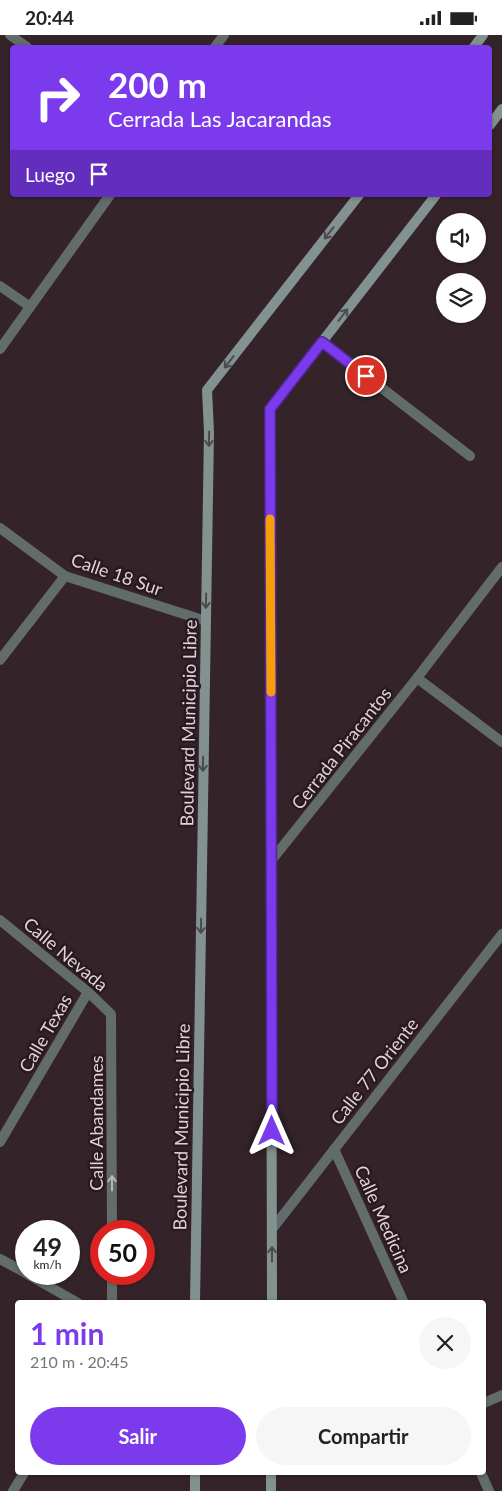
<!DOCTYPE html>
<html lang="es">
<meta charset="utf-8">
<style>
:root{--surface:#fff;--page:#f6f6f6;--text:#222;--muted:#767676;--accent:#7c3aed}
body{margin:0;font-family:Lato,sans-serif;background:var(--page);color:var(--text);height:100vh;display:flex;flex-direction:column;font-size:19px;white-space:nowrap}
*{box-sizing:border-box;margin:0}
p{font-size:16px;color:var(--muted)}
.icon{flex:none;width:28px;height:28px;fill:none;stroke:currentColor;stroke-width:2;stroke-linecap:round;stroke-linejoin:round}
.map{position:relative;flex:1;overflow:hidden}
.sheet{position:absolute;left:15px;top:1265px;width:471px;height:175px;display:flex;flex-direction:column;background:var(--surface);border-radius:5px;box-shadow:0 1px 4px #0004}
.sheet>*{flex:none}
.banner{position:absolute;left:10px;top:10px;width:482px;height:152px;border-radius:5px;box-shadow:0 1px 4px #0004;background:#7c3aed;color:#fff;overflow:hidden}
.buttons{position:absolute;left:436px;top:178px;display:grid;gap:10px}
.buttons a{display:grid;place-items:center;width:50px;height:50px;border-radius:50%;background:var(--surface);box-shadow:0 1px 4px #0004;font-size:25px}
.speed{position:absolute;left:15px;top:1185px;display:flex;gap:10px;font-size:25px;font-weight:700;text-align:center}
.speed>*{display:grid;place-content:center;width:65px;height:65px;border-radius:50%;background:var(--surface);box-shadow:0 1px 4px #0004;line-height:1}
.speed small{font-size:12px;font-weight:400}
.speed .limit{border:8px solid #d22;background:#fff;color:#111}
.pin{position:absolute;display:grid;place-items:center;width:42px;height:42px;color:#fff;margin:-21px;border:2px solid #fff;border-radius:50%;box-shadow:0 1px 5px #0007}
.me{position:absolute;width:55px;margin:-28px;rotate:0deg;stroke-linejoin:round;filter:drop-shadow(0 0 4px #0008)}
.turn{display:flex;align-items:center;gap:18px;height:105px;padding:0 15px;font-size:22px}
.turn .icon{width:65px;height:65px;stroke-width:2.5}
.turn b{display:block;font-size:35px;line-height:42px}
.then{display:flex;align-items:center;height:48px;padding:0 15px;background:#0003;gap:10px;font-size:19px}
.round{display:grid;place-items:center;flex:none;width:52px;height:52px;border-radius:26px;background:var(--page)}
.summary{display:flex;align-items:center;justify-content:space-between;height:85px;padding:0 15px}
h1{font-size:30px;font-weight:700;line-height:38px;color:var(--accent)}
.primary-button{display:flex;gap:10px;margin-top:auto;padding:10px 15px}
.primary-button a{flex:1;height:58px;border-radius:30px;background:var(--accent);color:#fff;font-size:20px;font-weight:700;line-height:58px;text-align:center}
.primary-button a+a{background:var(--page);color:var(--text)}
.status{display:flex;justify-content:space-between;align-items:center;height:35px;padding:0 25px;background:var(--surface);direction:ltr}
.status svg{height:14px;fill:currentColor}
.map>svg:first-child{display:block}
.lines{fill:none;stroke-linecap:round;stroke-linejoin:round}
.minor{stroke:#626c6b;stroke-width:10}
.secondary{stroke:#829291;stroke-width:10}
.oneway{stroke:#4d4a4d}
.oneway2{stroke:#bab4b7}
.route-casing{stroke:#51269a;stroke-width:12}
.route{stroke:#7c3aed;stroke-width:9}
.slow{stroke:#f59e0b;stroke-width:9}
.labels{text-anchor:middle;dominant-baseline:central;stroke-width:5;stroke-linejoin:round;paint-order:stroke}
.street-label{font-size:18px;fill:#dfd3d7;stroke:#2a1a20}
</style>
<div class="status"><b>20:44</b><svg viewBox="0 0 49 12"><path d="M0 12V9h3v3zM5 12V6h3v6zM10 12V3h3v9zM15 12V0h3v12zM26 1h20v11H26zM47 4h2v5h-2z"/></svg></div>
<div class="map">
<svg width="502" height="1456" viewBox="0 0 502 1456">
<rect width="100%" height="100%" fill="#35232a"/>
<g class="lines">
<g class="minor">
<polyline points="10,0 27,12"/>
<polyline points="215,12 224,0"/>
<polyline points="0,251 29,271"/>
<polyline points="322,307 470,421"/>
<polyline points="0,314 110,160"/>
<polyline points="0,493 65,541 206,586"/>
<polyline points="0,625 65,541"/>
<polyline points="417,643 502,707"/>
<polyline points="271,826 417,643 502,532"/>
<polyline points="0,885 88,957 111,979 112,1196"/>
<polyline points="0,1107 88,957"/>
<polyline points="334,1114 404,1268"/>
<polyline points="273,1193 502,899"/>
<polyline points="0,1224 26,1238"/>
<polyline points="27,1239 78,1268"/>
<polyline points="112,1239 112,1268"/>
<polyline points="484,1368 502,1360"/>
<polyline points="481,1438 489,1456"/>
<polyline points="13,1456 24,1438"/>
</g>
<g class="secondary">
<polyline points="474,12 483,0"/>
<polyline points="490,90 502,74"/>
<polyline points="195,1268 209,397 207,355 359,160"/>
<polyline points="272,1268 270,374 436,160"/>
<polyline points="195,1456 195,1438"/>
<polyline points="271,1456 271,1438"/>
</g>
</g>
<defs><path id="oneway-shaft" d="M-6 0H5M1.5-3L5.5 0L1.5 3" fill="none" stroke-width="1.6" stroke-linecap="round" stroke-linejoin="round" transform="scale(1.25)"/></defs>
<g class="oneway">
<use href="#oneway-shaft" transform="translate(329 198) rotate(128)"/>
<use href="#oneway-shaft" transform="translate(343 280) rotate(-52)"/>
<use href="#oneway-shaft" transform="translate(229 327) rotate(128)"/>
<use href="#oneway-shaft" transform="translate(209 404) rotate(91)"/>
<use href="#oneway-shaft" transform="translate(206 566) rotate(91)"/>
<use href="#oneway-shaft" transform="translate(203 729) rotate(91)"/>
<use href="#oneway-shaft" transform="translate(201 891) rotate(91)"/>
<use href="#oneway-shaft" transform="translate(272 1219) rotate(-90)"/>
</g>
<use class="oneway2" href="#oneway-shaft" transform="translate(112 1148) rotate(-90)"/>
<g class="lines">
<defs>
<polyline id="route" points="272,1096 270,374 322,307 366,341"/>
</defs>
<use href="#route" class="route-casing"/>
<use href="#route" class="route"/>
<polyline class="slow" points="270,484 271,657"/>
</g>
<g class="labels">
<g class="street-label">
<text transform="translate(117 539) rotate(19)">Calle 18 Sur</text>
<text transform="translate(188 688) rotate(-89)">Boulevard Municipio Libre</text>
<text transform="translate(341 713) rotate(-52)">Cerrada Piracantos</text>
<text transform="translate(66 919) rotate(40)">Calle Nevada</text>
<text transform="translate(45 998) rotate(-60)">Calle Texas</text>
<text transform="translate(374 1036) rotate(-52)">Calle 77 Oriente</text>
<text transform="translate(96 1088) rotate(-90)">Calle Abandames</text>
<text transform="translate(181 1092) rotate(-89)">Boulevard Municipio Libre</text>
<text transform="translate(384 1184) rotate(66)">Calle Medicina</text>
</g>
</g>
</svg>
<div class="buttons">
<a><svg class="icon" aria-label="sound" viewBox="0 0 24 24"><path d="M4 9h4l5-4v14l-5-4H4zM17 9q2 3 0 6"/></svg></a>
<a><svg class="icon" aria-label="layers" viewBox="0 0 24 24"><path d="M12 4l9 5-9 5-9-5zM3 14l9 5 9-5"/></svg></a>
</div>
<div class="speed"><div>49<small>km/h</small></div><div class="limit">50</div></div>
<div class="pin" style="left:366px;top:341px;background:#d93025"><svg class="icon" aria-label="arrive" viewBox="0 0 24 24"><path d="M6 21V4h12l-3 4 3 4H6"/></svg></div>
<svg class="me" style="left:272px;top:1096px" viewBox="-20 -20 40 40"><path d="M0-17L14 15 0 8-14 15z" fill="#7c3aed" stroke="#fff" stroke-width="4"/></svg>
<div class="banner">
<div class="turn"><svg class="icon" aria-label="right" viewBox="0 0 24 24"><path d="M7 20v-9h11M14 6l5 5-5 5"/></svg><div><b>200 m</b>Cerrada Las Jacarandas</div></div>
<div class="then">Luego<svg class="icon" aria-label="arrive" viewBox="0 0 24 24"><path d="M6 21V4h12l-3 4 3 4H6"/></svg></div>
</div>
<section class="sheet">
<div class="summary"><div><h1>1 min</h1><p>210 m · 20:45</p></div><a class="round"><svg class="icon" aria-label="close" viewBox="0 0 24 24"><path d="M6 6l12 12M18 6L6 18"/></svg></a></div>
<div class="primary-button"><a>Salir</a><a>Compartir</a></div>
</section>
</div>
